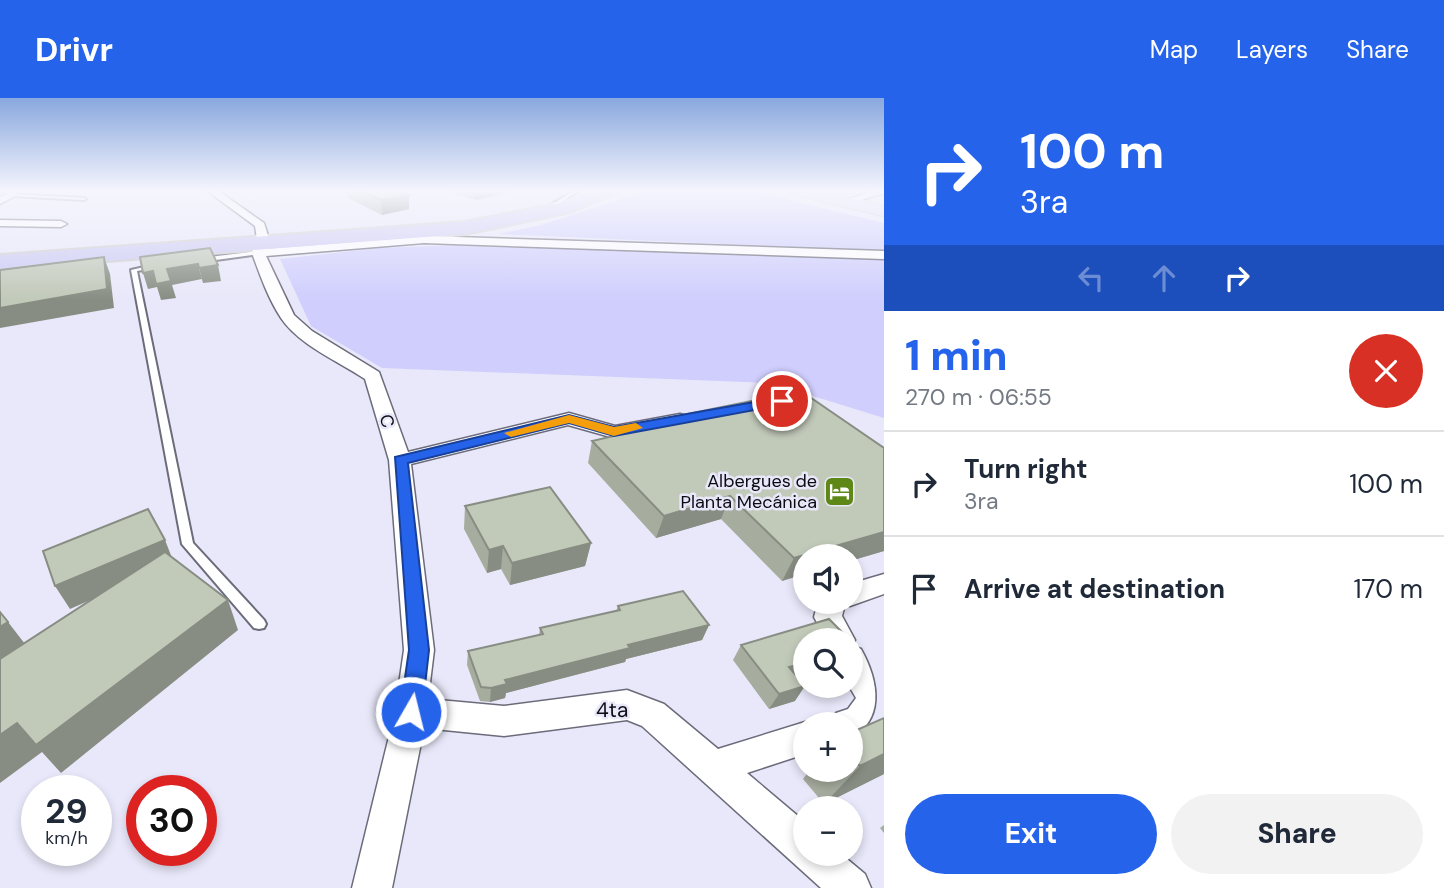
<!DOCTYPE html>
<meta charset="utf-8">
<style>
:root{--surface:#fff;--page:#f2f2f3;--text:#1f2937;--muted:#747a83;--line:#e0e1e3;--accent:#2563eb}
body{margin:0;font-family:"DM Sans",sans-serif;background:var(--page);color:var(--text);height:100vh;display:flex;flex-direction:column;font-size:26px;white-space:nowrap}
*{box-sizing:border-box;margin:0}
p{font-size:23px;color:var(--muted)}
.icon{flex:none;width:38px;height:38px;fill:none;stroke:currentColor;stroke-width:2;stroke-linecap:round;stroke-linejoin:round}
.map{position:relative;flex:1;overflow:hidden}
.sheet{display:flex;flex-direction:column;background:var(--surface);width:560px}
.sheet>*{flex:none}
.top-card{background:#2563eb;color:#fff;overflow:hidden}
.tools{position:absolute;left:793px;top:446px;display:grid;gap:14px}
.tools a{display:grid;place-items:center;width:70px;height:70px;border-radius:50%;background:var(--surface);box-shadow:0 4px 10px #0003;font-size:35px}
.speed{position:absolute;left:21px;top:677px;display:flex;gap:14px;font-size:35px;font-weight:700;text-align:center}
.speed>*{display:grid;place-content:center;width:91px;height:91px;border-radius:50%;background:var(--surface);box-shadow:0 4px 10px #0003;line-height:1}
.speed small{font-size:18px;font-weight:400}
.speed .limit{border:10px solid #d22;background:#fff;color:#111}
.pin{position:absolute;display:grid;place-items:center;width:60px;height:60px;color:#fff;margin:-30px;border:4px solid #fff;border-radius:50%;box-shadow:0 2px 7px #0007}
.me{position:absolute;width:77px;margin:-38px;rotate:8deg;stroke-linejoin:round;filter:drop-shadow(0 0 5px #0008)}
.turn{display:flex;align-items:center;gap:24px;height:147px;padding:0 21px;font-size:32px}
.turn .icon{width:91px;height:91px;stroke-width:2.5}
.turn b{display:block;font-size:49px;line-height:60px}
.lanes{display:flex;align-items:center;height:66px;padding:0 21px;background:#0003;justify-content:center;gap:35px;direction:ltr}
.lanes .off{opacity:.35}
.round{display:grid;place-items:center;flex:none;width:74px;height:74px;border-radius:37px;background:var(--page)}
.head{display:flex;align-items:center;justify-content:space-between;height:119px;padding:0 21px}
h1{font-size:42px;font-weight:800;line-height:52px;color:var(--accent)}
.action{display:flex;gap:14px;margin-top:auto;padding:14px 21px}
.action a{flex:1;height:80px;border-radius:42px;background:var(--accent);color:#fff;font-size:28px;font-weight:800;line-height:80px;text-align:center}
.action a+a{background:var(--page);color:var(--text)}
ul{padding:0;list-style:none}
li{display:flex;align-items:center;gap:21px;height:105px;padding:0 21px;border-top:2px solid var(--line)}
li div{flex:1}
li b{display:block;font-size:26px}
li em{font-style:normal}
header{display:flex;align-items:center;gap:42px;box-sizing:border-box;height:98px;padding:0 35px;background:var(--accent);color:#fff}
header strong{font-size:33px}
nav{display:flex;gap:38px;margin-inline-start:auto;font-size:24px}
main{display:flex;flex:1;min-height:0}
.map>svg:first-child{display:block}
.green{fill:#cfcefd}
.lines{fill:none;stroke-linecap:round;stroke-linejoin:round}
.lane-casing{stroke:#6b6b7a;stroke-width:4}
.street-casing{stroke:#6b6b7a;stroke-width:3}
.primary-casing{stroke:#cececf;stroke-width:3}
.highway-casing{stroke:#cececf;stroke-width:4}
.lane{fill:#fff;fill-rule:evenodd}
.street{fill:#fff;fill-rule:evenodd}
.primary{fill:#e0dff8;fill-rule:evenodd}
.highway{fill:#cccaf3;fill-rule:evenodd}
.wall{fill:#a6ad9f}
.shaded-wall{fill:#878d82}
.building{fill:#c1c9b9;stroke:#878d82;stroke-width:2}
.route{fill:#2563eb;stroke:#184099;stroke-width:2}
.slow{fill:#f59e0b}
.labels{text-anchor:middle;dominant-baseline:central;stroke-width:5;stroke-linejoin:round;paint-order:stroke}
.street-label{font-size:18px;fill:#0c0b11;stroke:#e8e8fa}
.poi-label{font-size:18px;fill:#0c0b11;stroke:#e8e8fa;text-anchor:end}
.near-street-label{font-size:21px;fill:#0c0b11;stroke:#e8e8fa}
</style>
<header>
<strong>Drivr</strong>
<nav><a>Map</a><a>Layers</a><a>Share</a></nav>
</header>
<main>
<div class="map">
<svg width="884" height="790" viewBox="0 0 884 790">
<rect width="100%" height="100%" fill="#e8e8fa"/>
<g class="green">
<polygon points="649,92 749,92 884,125 884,153 498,136 541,127"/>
<polygon points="506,145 884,160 884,320 771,285 382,270 311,228 280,161 379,150"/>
</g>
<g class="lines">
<defs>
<g id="lane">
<polygon points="575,92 580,92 555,108 551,107"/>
<polygon points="10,96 84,100 86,101 84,102 12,98"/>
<polygon points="258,153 261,155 260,156 201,164 198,162 201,160"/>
<polygon points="153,167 155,168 155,170 137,173 193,445 264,522 266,526 264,530 259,531 254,530 182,446 131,172"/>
</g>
<g id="street">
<polygon points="4,92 17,92 17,97 0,106 0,99 7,96"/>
<path d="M206 92H217L264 125 269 141 266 151 406 140 397 136 403 132 427 138 884 153V161L424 145 266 158 294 217 312 233 379 274 408 354 569 315 615 328 680 316 687 318 690 322 687 326 614 340 568 327 411 366 434 552 428 601 504 608 627 592 664 606 718 651 805 624 811 626H805V656L747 675 805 724V756H841L865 776 871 790H821L642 628 627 622 504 638 424 630 392 790H352L395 614 404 552 389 362 365 281C338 263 299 247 281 220 268 200 260 177 252 155L257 141 255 128Z"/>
<polygon points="874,92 884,92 884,95 855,104 850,101"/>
<polygon points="0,122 61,123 67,126 61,129 0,128"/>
<path d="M884 476V496L850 508 845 506 842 518 855 542 852 548 861 551C880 585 884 623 850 640V626H832L836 615 848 611 856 600 849 588 850 542H826L814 519 818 504H850V486Z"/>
</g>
<polygon id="primary" points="786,92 812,92 884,108 884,118 789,95"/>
<polygon id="highway" points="601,92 624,92 571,114 465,136 0,171 0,157 465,124 561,105"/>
</defs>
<use href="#lane" class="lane-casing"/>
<use href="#street" class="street-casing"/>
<use href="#primary" class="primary-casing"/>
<use href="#highway" class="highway-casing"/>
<use href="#lane" class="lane"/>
<use href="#street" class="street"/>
<use href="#primary" class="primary"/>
<use href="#highway" class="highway"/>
</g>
<g class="wall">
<polygon points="347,92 398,92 409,111 382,117 348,100"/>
<polygon points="442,92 518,92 476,102"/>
<polygon points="652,323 884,453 850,463 850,458 782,483 721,421 656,440 588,365 592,343 650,329"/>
<polygon points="465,408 591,445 585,468 510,487 501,471 487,475 464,431"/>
<polygon points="618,508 709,527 702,542 626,561 625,564 506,595 505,600 490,604 480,603 467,567 468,553 539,537 540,530 616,513"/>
<polygon points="741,547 805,577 798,579 795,603 769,611 733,562"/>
<polygon points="884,620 884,676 824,706 803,681 810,672 850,672 850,635"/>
<polygon points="884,727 884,735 880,730"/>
</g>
<g class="shaded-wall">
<polygon points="476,92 518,92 476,102"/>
<polygon points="409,97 409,111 382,117 381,102"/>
<polygon points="104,159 110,176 114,210 0,230 0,210"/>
<polygon points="198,166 202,181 172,187 176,200 161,202 157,189 148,191 143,175"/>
<polygon points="218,167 221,183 203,185 199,170"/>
<polygon points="730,398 721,421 656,440 664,418"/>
<polygon points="884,434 884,453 850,463 850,458 805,458 805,476 782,483 794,460"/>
<polygon points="165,442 174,465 70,511 55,488"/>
<polygon points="591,445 585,468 510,487 512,465"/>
<polygon points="503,448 501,471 487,475 489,452"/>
<polygon points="228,502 238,532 61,675 42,654 0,685 0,637 17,625"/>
<polygon points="8,524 25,546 0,563 0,529"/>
<polygon points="709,527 702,542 626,561 625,564 506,595 505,600 490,604 491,590 505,582 628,547"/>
<polygon points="857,550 850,559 850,552"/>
<polygon points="805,565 805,577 780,584 789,569"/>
<polygon points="805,588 795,603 769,611 779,596"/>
<polygon points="884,656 884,676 824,706 860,668"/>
</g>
<g class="building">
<polygon points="359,92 398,92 409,97 381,102"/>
<polygon points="210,150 218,167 199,170 198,166 167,171 171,183 156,186 153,173 143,175 140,159"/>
<polygon points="104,159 107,191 0,210 0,172"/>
<polygon points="801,293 884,350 884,434 794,460 730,398 664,418 592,343 657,328 652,323"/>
<polygon points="550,389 591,445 512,465 503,448 489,452 465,408"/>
<polygon points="148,411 165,442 55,488 43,453"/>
<polygon points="165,454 228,502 36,647 17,625 0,637 0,561"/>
<polygon points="683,493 709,527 628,547 630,550 505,582 507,586 491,590 481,589 468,553 543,536 540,530 620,512 618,508"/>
<polygon points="0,514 8,524 0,529"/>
<polygon points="829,521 850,542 805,542 805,565 789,569 805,588 779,596 741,547"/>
<polygon points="850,543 857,550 850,552"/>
<polygon points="884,620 884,656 860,668 850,657 850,635"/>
</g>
<linearGradient id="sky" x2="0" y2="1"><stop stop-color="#89a8de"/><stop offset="0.46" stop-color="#f5f5fd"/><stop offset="1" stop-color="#f5f5fd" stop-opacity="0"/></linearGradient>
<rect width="884" height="202" fill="url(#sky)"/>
<polygon class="route" points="782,299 787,301 787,306 614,338 569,325 408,365 429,552 422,614 419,621 411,624 403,621 400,614 409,552 395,359 569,317 614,329"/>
<polygon class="slow" points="569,317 614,329 636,325 643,330 614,338 569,325 511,339 504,335"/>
<defs>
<symbol id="hotel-square" viewBox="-11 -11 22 22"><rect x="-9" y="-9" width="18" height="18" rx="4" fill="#5e8815" stroke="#e8e8fa"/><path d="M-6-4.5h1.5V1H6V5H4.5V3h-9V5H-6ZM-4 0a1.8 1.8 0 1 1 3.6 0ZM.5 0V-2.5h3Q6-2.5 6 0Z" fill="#fff"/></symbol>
</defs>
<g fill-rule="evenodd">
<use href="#hotel-square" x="822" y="376" width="35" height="35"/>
</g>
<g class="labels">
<g class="street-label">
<text transform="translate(387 323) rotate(72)">C</text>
</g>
<g class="poi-label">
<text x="817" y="383">Albergues de<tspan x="817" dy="21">Planta Mecánica</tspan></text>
</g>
<g class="near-street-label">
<text transform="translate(612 612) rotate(-1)">4ta</text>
</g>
</g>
</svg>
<div class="tools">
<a><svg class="icon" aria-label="sound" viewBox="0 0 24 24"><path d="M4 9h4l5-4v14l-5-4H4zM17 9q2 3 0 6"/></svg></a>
<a><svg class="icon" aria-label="search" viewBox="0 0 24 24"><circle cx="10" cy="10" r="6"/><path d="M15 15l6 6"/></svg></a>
<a>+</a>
<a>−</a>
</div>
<div class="speed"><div>29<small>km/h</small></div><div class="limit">30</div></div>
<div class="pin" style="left:782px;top:303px;background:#d93025"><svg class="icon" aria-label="arrive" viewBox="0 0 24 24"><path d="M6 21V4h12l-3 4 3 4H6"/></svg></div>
<svg class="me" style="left:411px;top:614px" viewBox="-20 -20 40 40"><circle r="17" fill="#2563eb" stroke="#fff" stroke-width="3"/><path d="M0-11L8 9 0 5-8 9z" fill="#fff"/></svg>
</div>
<section class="sheet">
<div class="top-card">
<div class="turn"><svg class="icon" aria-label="right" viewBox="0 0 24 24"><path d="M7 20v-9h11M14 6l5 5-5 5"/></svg><div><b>100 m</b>3ra</div></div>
<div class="lanes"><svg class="icon off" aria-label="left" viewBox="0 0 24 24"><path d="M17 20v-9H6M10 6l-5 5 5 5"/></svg><svg class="icon off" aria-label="ahead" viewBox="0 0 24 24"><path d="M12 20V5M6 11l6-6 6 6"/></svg><svg class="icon" aria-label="right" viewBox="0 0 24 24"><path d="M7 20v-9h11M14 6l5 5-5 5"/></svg></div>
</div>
<div class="head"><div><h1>1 min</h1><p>270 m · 06:55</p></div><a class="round" style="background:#d93025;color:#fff"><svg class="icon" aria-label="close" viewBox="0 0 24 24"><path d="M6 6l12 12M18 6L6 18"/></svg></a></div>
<ul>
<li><svg class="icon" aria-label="right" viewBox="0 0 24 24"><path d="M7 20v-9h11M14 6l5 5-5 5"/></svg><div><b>Turn right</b><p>3ra</p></div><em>100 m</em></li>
<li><svg class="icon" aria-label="arrive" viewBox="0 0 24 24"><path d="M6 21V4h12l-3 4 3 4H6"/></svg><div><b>Arrive at destination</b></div><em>170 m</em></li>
</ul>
<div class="action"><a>Exit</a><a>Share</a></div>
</section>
</main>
